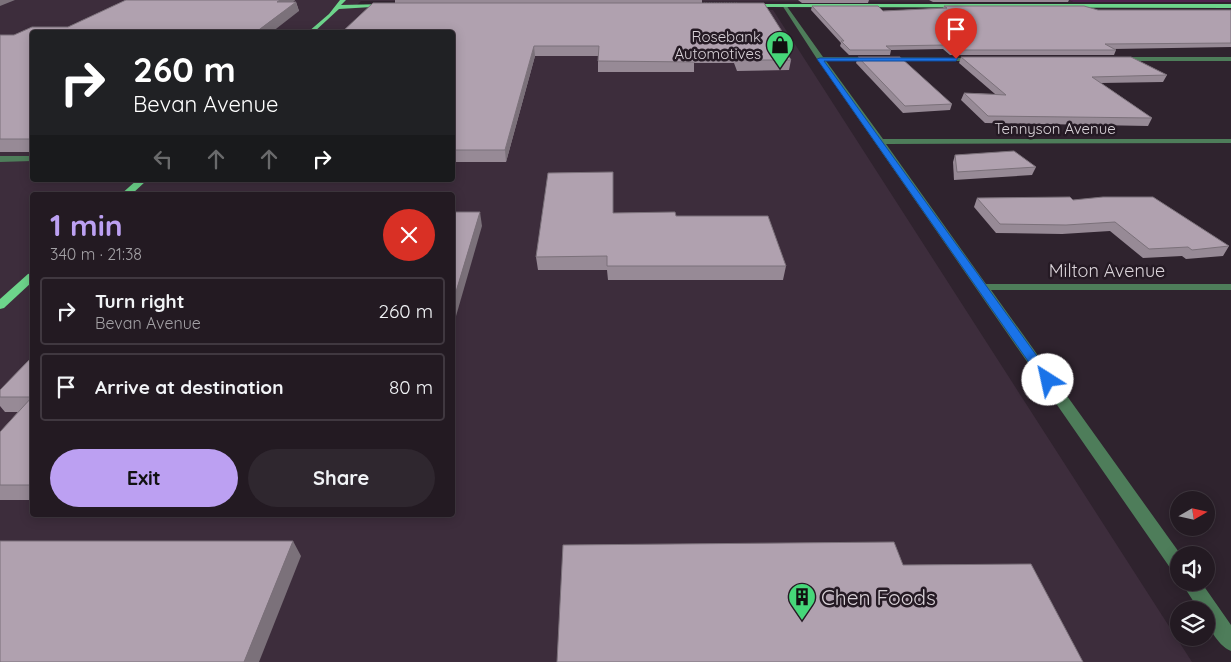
<!DOCTYPE html>
<meta charset="utf-8">
<style>
:root{--surface:#231a22;--page:#2f272f;--text:#f1f3f6;--muted:#a3a1a5;--line:#403840;--accent:#bca0f2}
body{margin:0;font-family:Quicksand,sans-serif;background:var(--page);color:var(--text);height:100vh;display:flex;flex-direction:column;font-size:19px;white-space:nowrap}
*{box-sizing:border-box;margin:0}
p{font-size:16px;color:var(--muted)}
.icon{flex:none;width:28px;height:28px;fill:none;stroke:currentColor;stroke-width:2;stroke-linecap:round;stroke-linejoin:round}
.map{position:relative;flex:1;overflow:hidden}
.sheet{position:absolute;left:30px;top:192px;width:425px;height:325px;display:flex;flex-direction:column;background:var(--surface);border-radius:5px;box-shadow:0 2px 12px #0003,0 0 0 1px var(--line)}
.sheet>*{flex:none}
.hud{position:absolute;left:30px;top:30px;width:425px;height:152px;border-radius:5px;box-shadow:0 2px 12px #0003,0 0 0 1px var(--line);background:#202124;color:#fff;overflow:hidden}
.needle{width:32px;rotate:81deg}
.buttons{position:absolute;left:1170px;top:491px;display:grid;gap:10px}
.buttons a{display:grid;place-items:center;width:45px;height:45px;border-radius:50%;background:var(--surface);box-shadow:0 2px 12px #0003,0 0 0 1px var(--line);font-size:25px}
.pin{position:absolute;display:grid;place-items:center;width:42px;height:42px;color:#fff;margin:-51px -21px;border-radius:50% 50% 50% 0;rotate:-45deg;box-shadow:0 0 5px #0007}
.pin .icon{rotate:45deg}
.me{position:absolute;width:55px;margin:-28px;rotate:325deg;stroke-linejoin:round;filter:drop-shadow(0 0 4px #0008)}
.turn{display:flex;align-items:center;gap:18px;height:105px;padding:0 20px;font-size:22px}
.turn .icon{width:65px;height:65px;stroke-width:2.5}
.turn b{display:block;font-size:35px;line-height:42px}
.lanes{display:flex;align-items:center;height:48px;padding:0 20px;background:#0003;justify-content:center;gap:25px;direction:ltr}
.lanes .off{opacity:.35}
.round{display:grid;place-items:center;flex:none;width:52px;height:52px;border-radius:26px;background:var(--page)}
.summary{display:flex;align-items:center;justify-content:space-between;height:85px;padding:0 20px}
h1{font-size:30px;font-weight:800;line-height:38px;color:var(--accent)}
.action{display:flex;gap:10px;margin-top:auto;padding:10px 20px}
.action a{flex:1;height:58px;border-radius:30px;background:var(--accent);color:#111;font-size:20px;font-weight:800;line-height:58px;text-align:center}
.action a+a{background:var(--page);color:var(--text)}
ul{padding:0;list-style:none}
li{display:flex;align-items:center;gap:15px;height:68px;margin:0 10px 8px;padding:0 10px;border:2px solid var(--line);border-radius:5px}
li div{flex:1}
li b{display:block;font-size:19px}
li em{font-style:normal}
.map>svg:first-child{display:block}
.built{fill:#3d2d3c;fill-rule:evenodd}
.green{fill:#4f224e}
.lines{fill:none;stroke-linecap:round;stroke-linejoin:round}
.path{stroke:#827981;stroke-width:1;stroke-dasharray:0.5 2;stroke-linecap:butt}
.minor{fill:#4e7d5a;fill-rule:evenodd}
.major{fill:#6dd48b;fill-rule:evenodd}
.wall{fill:#978a96}
.shaded-wall{fill:#7b717a}
.building{fill:#b0a1af;stroke:#7b717a}
.route{fill:#1a73e8;stroke:#114b97}
.labels{text-anchor:middle;dominant-baseline:central;stroke-width:5;stroke-linejoin:round;paint-order:stroke}
.far-poi-label{font-size:15px;fill:#d9d2d8;stroke:#251a24;text-anchor:end}
.far-street-label{font-size:15px;fill:#d9d2d8;stroke:#251a24}
.street-label{font-size:18px;fill:#d9d2d8;stroke:#251a24}
.near-poi-label{font-size:21px;fill:#d9d2d8;stroke:#251a24;text-anchor:start}
</style>
<div class="map">
<svg width="1231" height="662" viewBox="0 0 1231 662">
<rect width="100%" height="100%" fill="#2f232e"/>
<path class="built" d="M0 0H1069L1073 2 361 1 355 7 773 10 1192 662H0ZM32 32H452V180H32ZM32 195H452V515H32Z"/>
<polygon class="green" points="1069,0 1231,0 1231,2 1073,2"/>
<g class="lines">
<polyline class="path" points="399,3 738,3"/>
<g class="minor">
<polygon points="782,5 786,5 823,57 978,58 979,59 976,61 826,61 883,139 1231,139 1231,143 886,144 986,284 1231,284 1231,290 991,290 1181,555 1179,555 1179,574 1173,572 817,59"/>
<polygon points="1231,57 1231,61 1119,61 1116,59 1119,57"/>
<polygon points="0,156 32,156 32,161 0,162"/>
<path d="M1181 582H1201L1231 625V651C1217 645 1206 625 1206 610H1199Z"/>
</g>
<g class="major">
<polygon points="340,0 346,0 341,5 385,4 388,6 339,9 314,32 308,32 329,14"/>
<polygon points="750,4 1231,4 1231,8 748,7"/>
<polygon points="137,180 147,180 131,195 120,195"/>
<polygon points="32,273 32,282 4,308 0,309 0,299 28,274"/>
</g>
</g>
<g class="wall">
<polygon points="126,0 295,0 293,2 296,2 299,11 32,32 32,152 0,152 0,35 14,35 68,27"/>
<rect x="395" y="0" width="307" height="3"/>
<polygon points="798,0 869,0 868,3 802,3"/>
<polygon points="929,0 1069,0 1068,2 933,2"/>
<polygon points="812,6 883,11 943,8 944,6 1098,10 1231,10 1231,47 1113,49 1116,50 1114,55 950,55 943,49 891,50 890,55 849,55 840,46 841,43 811,10"/>
<polygon points="452,32 790,44 789,53 786,53 791,60 789,70 737,71 734,63 694,63 694,72 598,72 598,56 535,56 506,162 452,162"/>
<polygon points="858,57 952,104 950,110 903,113 856,63"/>
<polygon points="961,57 1167,75 1163,82 1101,83 1152,118 1148,126 985,123 961,100 964,93 995,94 959,63"/>
<polygon points="955,155 1036,167 1032,175 954,180 953,162"/>
<polygon points="977,198 1073,200 1229,246 1223,256 1186,259 1182,256 1143,258 1110,231 1062,234 996,233 974,207"/>
<polygon points="613,213 676,216 786,266 783,280 608,280 607,270 538,270 536,257"/>
<polygon points="32,357 32,500 0,500 0,432 18,412 5,412 0,406 0,390"/>
</g>
<g class="shaded-wall">
<polygon points="0,0 15,0 0,6"/>
<polygon points="280,0 295,0 280,11 277,2"/>
<polygon points="296,2 299,11 272,32 256,32"/>
<polygon points="534,46 535,56 506,162 505,150"/>
<polygon points="480,212 482,226 452,330 452,305"/>
<polygon points="293,541 301,556 259,662 244,662"/>
</g>
<g class="building">
<polygon points="126,0 280,0 277,2 296,2 256,32 32,32 32,139 0,139 0,35 14,35 32,27 68,27"/>
<polygon points="373,3 764,3 790,44 781,44 791,60 738,60 735,53 692,53 695,62 598,61 599,46 534,46 505,150 452,150 452,32 342,32"/>
<polygon points="812,6 878,6 883,11 947,8 944,6 1084,6 1098,10 1231,10 1231,43 1105,44 1116,50 951,50 945,45 886,46 891,50 850,50 841,41 844,41"/>
<polygon points="858,57 900,57 952,104 905,106"/>
<polygon points="961,57 1131,57 1167,75 1092,77 1152,118 988,116 964,93 1006,95"/>
<polygon points="1014,151 1036,167 957,172 955,155"/>
<polygon points="613,172 613,213 675,212 676,216 768,216 786,266 607,266 607,256 536,257 548,173"/>
<polygon points="1070,197 1073,200 1103,197 1153,197 1229,246 1192,250 1188,247 1149,249 1115,222 1066,225 1000,224 977,198"/>
<polygon points="452,212 480,212 452,305"/>
<polygon points="32,357 32,485 0,485 0,432 32,397 0,397 0,390"/>
<polygon points="0,541 293,541 244,662 0,662"/>
<polygon points="894,542 903,565 1031,564 1083,662 557,662 563,545"/>
</g>
<polygon class="route" points="820,58 958,58 956,61 824,61 1052,377 1054,380 1052,384 1044,384 817,59"/>
<defs>
<symbol id="shop-pin" viewBox="-11 -11 22 30"><path d="M0 17L-7.5 6A9.5 9.5 0 1 1 7.5 6Z" fill="#46d779" stroke="#251a24"/><path d="M-5-2.5h2.3a2.7 3.5 0 0 1 5.4 0H5L5.5 6h-11ZM-1.5-2.5h3a1.5 2.3 0 0 0-3 0Z" fill="#111"/></symbol>
<symbol id="building-pin" viewBox="-11 -11 22 30"><path d="M0 17L-7.5 6A9.5 9.5 0 1 1 7.5 6Z" fill="#46d779" stroke="#251a24"/><path d="M-4-6H4V6H1V3H-1V6H-4ZM-2.5-4.3h1.7v1.8h-1.7ZM.8-4.3h1.7v1.8H.8ZM-2.5-1h1.7V.8h-1.7ZM.8-1h1.7V.8H.8Z" fill="#111"/></symbol>
</defs>
<g fill-rule="evenodd">
<use href="#shop-pin" x="764" y="29" width="32" height="43"/>
<use href="#building-pin" x="786" y="581" width="32" height="43"/>
</g>
<g class="labels">
<g class="far-poi-label">
<text x="761" y="36">Rosebank<tspan x="761" dy="17">Automotives</tspan></text>
</g>
<g class="far-street-label">
<text x="1055" y="128">Tennyson Avenue</text>
</g>
<g class="street-label">
<text x="1107" y="270">Milton Avenue</text>
</g>
<g class="near-poi-label">
<text x="821" y="597">Chen Foods</text>
</g>
</g>
</svg>
<div class="buttons">
<a><svg class="needle" viewBox="-14 -14 28 28"><path d="M0-13l5 13h-10z" fill="#e53935"/><path d="M0 13l5-13h-10z" fill="#a3a1a5"/></svg></a>
<a><svg class="icon" aria-label="sound" viewBox="0 0 24 24"><path d="M4 9h4l5-4v14l-5-4H4zM17 9q2 3 0 6"/></svg></a>
<a><svg class="icon" aria-label="layers" viewBox="0 0 24 24"><path d="M12 4l9 5-9 5-9-5zM3 14l9 5 9-5"/></svg></a>
</div>
<div class="pin" style="left:956px;top:59px;background:#d93025"><svg class="icon" aria-label="arrive" viewBox="0 0 24 24"><path d="M6 21V4h12l-3 4 3 4H6"/></svg></div>
<svg class="me" style="left:1048px;top:380px" viewBox="-20 -20 40 40"><circle r="19" fill="#fff"/><path d="M0-13L10 11 0 6-10 11z" fill="#1a73e8"/></svg>
<div class="hud">
<div class="turn"><svg class="icon" aria-label="right" viewBox="0 0 24 24"><path d="M7 20v-9h11M14 6l5 5-5 5"/></svg><div><b>260 m</b>Bevan Avenue</div></div>
<div class="lanes"><svg class="icon off" aria-label="left" viewBox="0 0 24 24"><path d="M17 20v-9H6M10 6l-5 5 5 5"/></svg><svg class="icon off" aria-label="ahead" viewBox="0 0 24 24"><path d="M12 20V5M6 11l6-6 6 6"/></svg><svg class="icon off" aria-label="ahead" viewBox="0 0 24 24"><path d="M12 20V5M6 11l6-6 6 6"/></svg><svg class="icon" aria-label="right" viewBox="0 0 24 24"><path d="M7 20v-9h11M14 6l5 5-5 5"/></svg></div>
</div>
<section class="sheet">
<div class="summary"><div><h1>1 min</h1><p>340 m · 21:38</p></div><a class="round" style="background:#d93025;color:#fff"><svg class="icon" aria-label="close" viewBox="0 0 24 24"><path d="M6 6l12 12M18 6L6 18"/></svg></a></div>
<ul>
<li><svg class="icon" aria-label="right" viewBox="0 0 24 24"><path d="M7 20v-9h11M14 6l5 5-5 5"/></svg><div><b>Turn right</b><p>Bevan Avenue</p></div><em>260 m</em></li>
<li><svg class="icon" aria-label="arrive" viewBox="0 0 24 24"><path d="M6 21V4h12l-3 4 3 4H6"/></svg><div><b>Arrive at destination</b></div><em>80 m</em></li>
</ul>
<div class="action"><a>Exit</a><a>Share</a></div>
</section>
</div>
